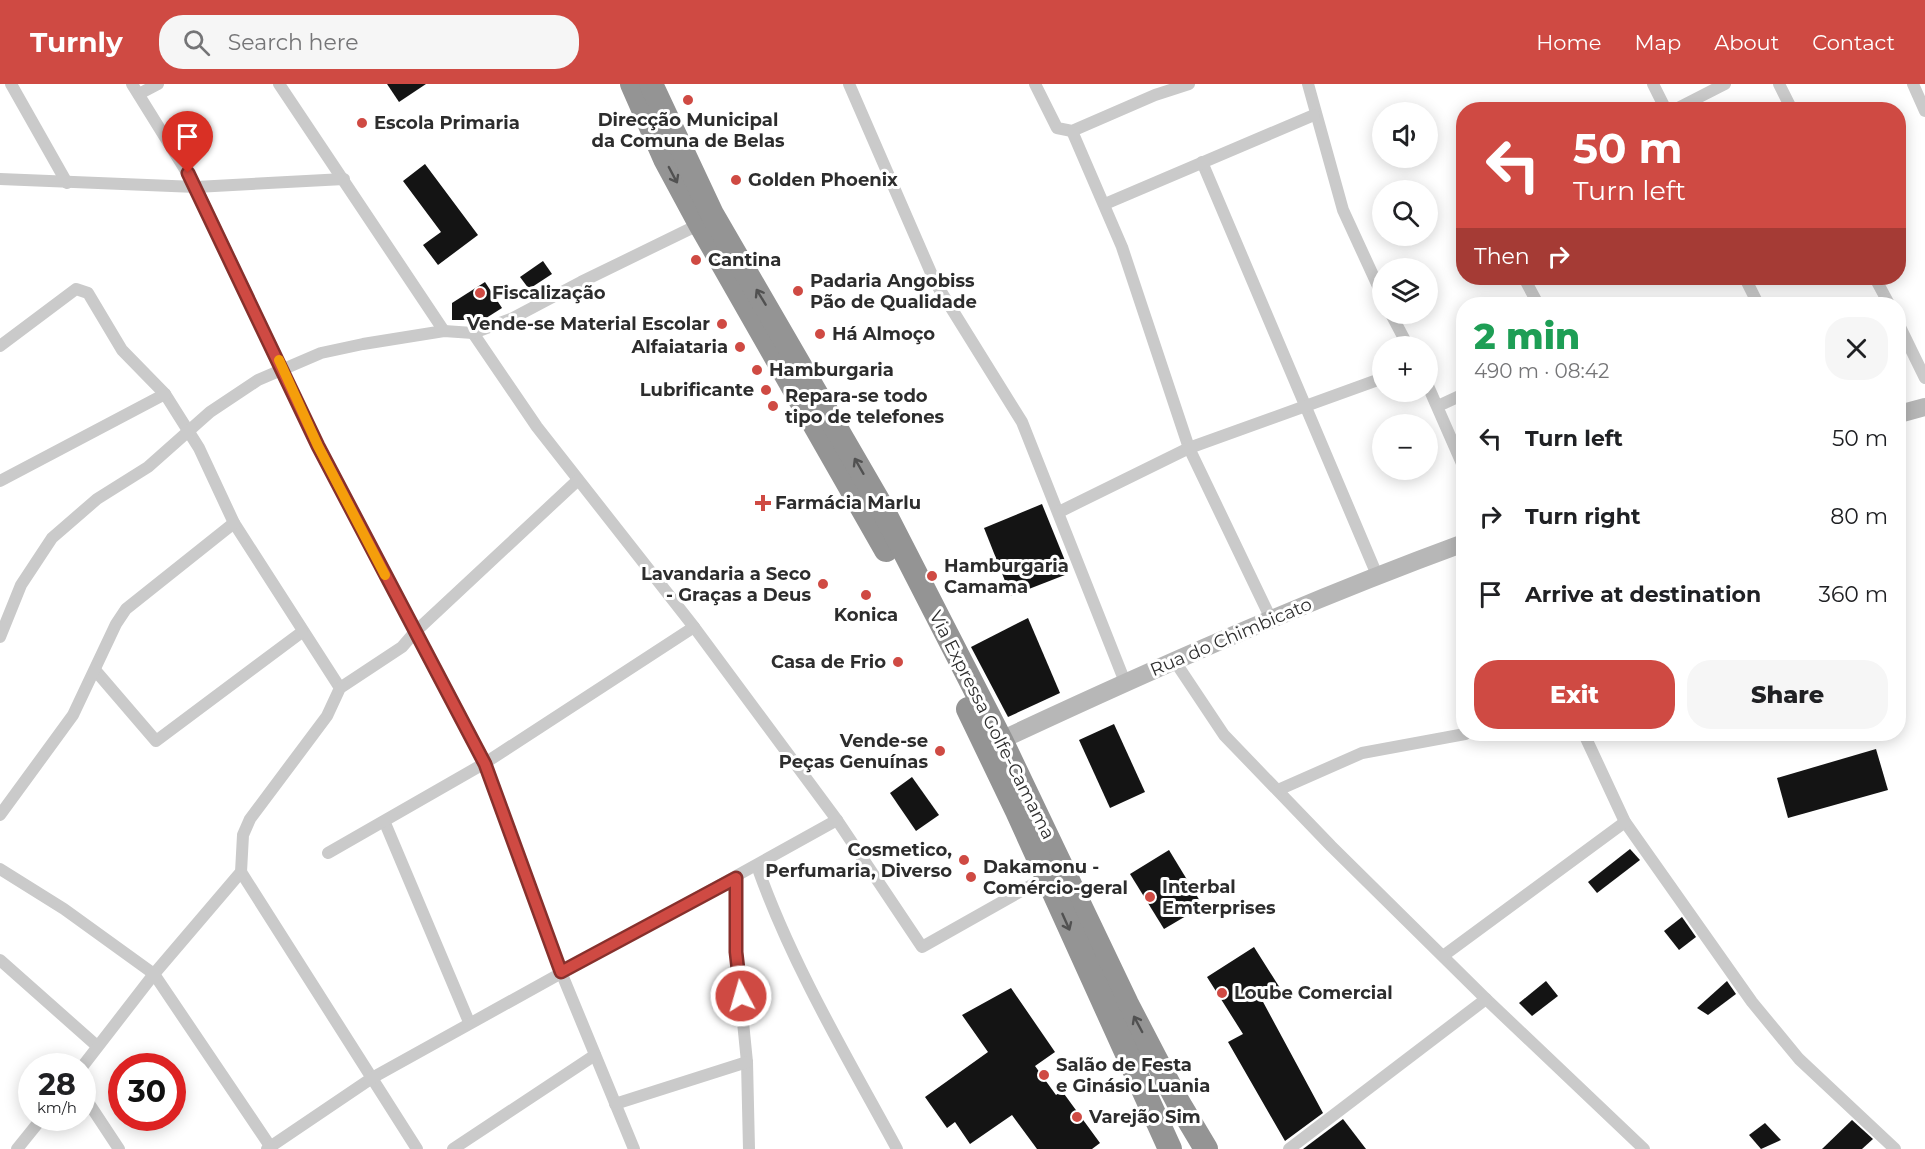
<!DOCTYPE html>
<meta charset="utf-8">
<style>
:root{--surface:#fff;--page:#f6f6f6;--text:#202124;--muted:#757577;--accent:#cf4a43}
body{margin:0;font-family:Montserrat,sans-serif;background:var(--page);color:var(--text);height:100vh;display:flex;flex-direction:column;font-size:22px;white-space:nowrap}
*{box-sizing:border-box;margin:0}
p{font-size:20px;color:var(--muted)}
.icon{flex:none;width:33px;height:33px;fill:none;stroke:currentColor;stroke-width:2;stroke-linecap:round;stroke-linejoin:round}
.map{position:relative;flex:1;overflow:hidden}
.drawer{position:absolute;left:1456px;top:213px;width:450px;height:444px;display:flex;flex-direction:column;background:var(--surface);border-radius:24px;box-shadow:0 3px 15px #0003}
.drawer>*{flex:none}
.hud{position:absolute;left:1456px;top:18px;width:450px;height:183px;border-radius:24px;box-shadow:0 3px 15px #0003;background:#cf4a43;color:#fff;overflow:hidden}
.buttons{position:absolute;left:1372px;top:18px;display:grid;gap:12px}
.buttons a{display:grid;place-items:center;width:66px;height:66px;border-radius:50%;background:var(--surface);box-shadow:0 3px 15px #0003;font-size:30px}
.speed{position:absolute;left:18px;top:969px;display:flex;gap:12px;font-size:30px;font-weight:700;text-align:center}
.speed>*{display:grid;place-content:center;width:78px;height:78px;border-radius:50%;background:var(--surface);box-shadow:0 3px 15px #0003;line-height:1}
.speed small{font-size:15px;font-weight:400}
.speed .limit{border:9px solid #d22;background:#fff;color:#111}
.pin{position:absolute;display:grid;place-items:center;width:51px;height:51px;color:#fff;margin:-62px -26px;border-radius:50% 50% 50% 0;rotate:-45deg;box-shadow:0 0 6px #0007}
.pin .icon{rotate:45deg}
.me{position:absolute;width:66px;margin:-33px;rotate:354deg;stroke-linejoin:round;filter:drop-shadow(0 0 4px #0008)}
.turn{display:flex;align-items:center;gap:21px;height:126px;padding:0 18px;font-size:27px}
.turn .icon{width:78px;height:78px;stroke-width:2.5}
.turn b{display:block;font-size:42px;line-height:51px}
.then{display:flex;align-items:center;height:57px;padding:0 18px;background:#0003;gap:12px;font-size:22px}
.round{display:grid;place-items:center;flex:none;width:63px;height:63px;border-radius:24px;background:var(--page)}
.headline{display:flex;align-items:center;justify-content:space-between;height:102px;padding:0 18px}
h1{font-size:36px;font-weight:800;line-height:45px;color:#1e9e55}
.cta{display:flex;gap:12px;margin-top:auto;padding:12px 18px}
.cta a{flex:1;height:69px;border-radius:24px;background:var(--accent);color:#fff;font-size:24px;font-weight:800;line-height:69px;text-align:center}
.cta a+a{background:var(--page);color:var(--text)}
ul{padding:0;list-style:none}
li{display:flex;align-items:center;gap:18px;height:78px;padding:0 18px}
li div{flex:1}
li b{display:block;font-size:22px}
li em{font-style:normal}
header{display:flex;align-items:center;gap:36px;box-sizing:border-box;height:84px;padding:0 30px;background:var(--accent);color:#fff}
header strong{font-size:28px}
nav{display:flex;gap:33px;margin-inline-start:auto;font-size:21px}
.search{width:420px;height:54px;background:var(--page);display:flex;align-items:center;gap:15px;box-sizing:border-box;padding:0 21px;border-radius:24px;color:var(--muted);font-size:22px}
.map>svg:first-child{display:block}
.building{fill:#141414}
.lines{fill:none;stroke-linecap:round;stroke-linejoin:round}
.street{stroke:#cacaca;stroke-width:12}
.secondary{stroke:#b7b7b7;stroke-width:18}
.highway{stroke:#949494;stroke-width:24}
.oneway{stroke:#515151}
.route-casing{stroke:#87302c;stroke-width:15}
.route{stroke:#cf4a43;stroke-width:10}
.slow{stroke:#f59e0b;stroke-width:10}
.poi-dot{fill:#cf4a43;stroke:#fff;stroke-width:2}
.labels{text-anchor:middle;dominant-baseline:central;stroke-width:6;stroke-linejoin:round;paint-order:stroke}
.poi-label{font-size:18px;font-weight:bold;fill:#2d2d2d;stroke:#fff;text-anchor:start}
.street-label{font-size:18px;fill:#2d2d2d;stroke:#fff}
</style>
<header>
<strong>Turnly</strong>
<div class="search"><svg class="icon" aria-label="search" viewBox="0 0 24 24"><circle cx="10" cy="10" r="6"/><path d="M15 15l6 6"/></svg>Search here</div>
<nav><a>Home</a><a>Map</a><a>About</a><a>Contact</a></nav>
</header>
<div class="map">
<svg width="1925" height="1065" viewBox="0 0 1925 1065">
<rect width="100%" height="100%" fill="#fff"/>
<g class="building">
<polygon points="387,0 426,0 399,18"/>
<polygon points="425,80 478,151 438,181 423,161 441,148 403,97"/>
<polygon points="543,177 552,190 529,205 520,193"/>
<polygon points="485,198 502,224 483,236 452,236 452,219"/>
<polygon points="1042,420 1070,489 1011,512 984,444"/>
<polygon points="1028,534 1060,609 1008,633 971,563"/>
<polygon points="1114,640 1145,708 1110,724 1079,656"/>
<polygon points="1876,665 1888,706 1788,734 1777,694"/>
<polygon points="912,693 939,731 916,747 890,709"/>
<polygon points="1630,765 1640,776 1597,809 1588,798"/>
<polygon points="1169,766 1203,822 1164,845 1130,790"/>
<polygon points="1682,833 1696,853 1679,866 1664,847"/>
<polygon points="1254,863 1280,904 1262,916 1323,1029 1285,1057 1228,958 1243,950 1207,893"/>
<polygon points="1546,897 1558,912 1532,932 1519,919"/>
<polygon points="1727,897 1736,910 1708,931 1697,924"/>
<polygon points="1011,904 1055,968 1035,982 1056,1011 1062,1007 1100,1059 1092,1065 1037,1065 1012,1031 970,1060 955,1038 947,1044 925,1013 988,968 962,931"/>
<polygon points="1343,1035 1366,1065 1303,1065"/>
<polygon points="1852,1036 1873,1055 1862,1065 1822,1065"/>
<polygon points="1765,1039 1781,1056 1761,1065 1749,1051"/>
</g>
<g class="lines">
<g class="street">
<polyline points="11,0 67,99"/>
<polyline points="132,0 196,103 318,361 485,679 561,888 634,1065"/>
<polyline points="279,0 444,247"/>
<polyline points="849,0 935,198 1022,338 1125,598"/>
<polyline points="1035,0 1057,44 1072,47 1155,11 1189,0"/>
<polyline points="1308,0 1343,126 1383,213"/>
<polyline points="1653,0 1666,26"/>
<polyline points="1779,0 1792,26"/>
<polyline points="1913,0 1925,27"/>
<polyline points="139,10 158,0"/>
<polyline points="1674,26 1725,0"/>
<polyline points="1072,47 1122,163 1189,364 1271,535"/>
<polyline points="1202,78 1377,491"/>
<polyline points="0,95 196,103 344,95"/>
<polyline points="1105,120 1314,31"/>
<polyline points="1524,194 1538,220"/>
<polyline points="1745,194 1758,220"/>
<polyline points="1875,194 1889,220"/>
<polyline points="1391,230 1408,262"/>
<polyline points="1899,241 1925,294"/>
<polyline points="473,249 537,343 694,543 837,736 922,863 1046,793"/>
<polyline points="0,262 76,205 88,209 122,266 165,310 199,364 234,439 340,604"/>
<polyline points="1428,302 1464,384"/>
<polyline points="1438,322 1464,310"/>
<polyline points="0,397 165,310"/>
<polyline points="1059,428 1189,364 1383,294"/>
<polyline points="0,553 21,501 52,454 97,415 148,383 210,328 258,296 321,269 363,260 444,247 473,249 511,235 581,198 700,140"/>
<polyline points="1174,576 1224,651 1331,762 1486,915 1644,1065"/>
<polyline points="95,586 156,657 302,548"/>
<polyline points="1584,650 1625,738 1752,918 1799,975 1895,1065"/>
<polyline points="1278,706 1362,669 1465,650"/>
<polyline points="0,731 73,631 116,540 126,525 234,439"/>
<polyline points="385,739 469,938"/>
<polyline points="328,769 485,679 694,543"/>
<path d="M757 782C792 881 847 973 897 1065"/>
<polyline points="0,785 64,825 154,890 272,1065"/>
<polyline points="241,788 417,1065"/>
<polyline points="736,794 736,868 747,978 749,1065"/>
<polyline points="1443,872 1625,738"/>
<polyline points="0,876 97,962"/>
<polyline points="82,983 154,890 241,788 243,751 250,735 327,632 340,604 402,563 415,548 578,396"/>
<polyline points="82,1009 119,1065"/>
<polyline points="615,1020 747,978"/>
<polyline points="17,1065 42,1034"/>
<polyline points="267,1065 372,994 837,736"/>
<polyline points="453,1065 595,971"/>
<polyline points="1289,1065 1486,915"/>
</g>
<g class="secondary">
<polyline points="1899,330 1925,323"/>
<path d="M1001 656C1153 585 1306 517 1464 459"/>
</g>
<g class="highway">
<polyline points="632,0 665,75 700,140 886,466"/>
<polyline points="651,0 712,130 879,418 1001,656 1127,920 1178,1018 1206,1065"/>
<polyline points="968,625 1017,727 1170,1065"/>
</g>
</g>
<defs><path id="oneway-shaft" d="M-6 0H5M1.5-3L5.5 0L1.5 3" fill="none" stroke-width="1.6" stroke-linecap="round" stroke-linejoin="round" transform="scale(1.5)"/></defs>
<g class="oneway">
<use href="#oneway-shaft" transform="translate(673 91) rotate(62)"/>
<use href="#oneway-shaft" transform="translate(761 213) rotate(-121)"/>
<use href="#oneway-shaft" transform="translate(859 382) rotate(-120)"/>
<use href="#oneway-shaft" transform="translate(1066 838) rotate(66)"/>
<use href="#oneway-shaft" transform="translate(1138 940) rotate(-118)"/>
</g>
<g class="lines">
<defs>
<polyline id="route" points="188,89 318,362 485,680 561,888 736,794 736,868 741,912"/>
</defs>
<use href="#route" class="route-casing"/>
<use href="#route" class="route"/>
<polyline class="slow" points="279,276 318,362 385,491"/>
</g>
<g class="poi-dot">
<circle cx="688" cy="16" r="6"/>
<circle cx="362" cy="39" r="6"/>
<circle cx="736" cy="96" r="6"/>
<circle cx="696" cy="176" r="6"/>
<circle cx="798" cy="207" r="6"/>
<circle cx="480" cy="209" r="6"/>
<circle cx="722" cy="240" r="6"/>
<circle cx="820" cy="250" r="6"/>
<circle cx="740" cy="263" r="6"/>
<circle cx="757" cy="286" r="6"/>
<circle cx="766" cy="306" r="6"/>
<circle cx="773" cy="322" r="6"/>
<path d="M760 410h6v6h6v6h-6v6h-6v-6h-6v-6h6z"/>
<circle cx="932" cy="492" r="6"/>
<circle cx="823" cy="500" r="6"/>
<circle cx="866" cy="511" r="6"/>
<circle cx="898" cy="578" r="6"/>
<circle cx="940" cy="667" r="6"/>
<circle cx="964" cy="776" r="6"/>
<circle cx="971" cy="793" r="6"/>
<circle cx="1150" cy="813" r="6"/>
<circle cx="1222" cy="909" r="6"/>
<circle cx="1044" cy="991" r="6"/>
<circle cx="1077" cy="1033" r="6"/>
</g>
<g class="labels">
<g class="poi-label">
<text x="688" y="36" text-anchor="middle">Direcção Municipal<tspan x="688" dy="21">da Comuna de Belas</tspan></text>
<text x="374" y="39">Escola Primaria</text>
<text x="748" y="96">Golden Phoenix</text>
<text x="708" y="176">Cantina</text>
<text x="810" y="197">Padaria Angobiss<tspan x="810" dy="21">Pão de Qualidade</tspan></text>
<text x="492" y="209">Fiscalização</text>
<text x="710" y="240" text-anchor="end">Vende-se Material Escolar</text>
<text x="832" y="250">Há Almoço</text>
<text x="728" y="263" text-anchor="end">Alfaiataria</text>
<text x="769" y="286">Hamburgaria</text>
<text x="754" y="306" text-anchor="end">Lubrificante</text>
<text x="785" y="312">Repara-se todo<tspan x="785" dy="21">tipo de telefones</tspan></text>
<text x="775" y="419">Farmácia Marlu</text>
<text x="944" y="482">Hamburgaria<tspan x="944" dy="21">Camama</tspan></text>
<text x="811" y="490" text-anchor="end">Lavandaria a Seco<tspan x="811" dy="21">- Graças a Deus</tspan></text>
<text x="866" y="531" text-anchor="middle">Konica</text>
<text x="886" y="578" text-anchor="end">Casa de Frio</text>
<text x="928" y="657" text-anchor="end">Vende-se<tspan x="928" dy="21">Peças Genuínas</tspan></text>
<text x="952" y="766" text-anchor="end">Cosmetico,<tspan x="952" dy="21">Perfumaria, Diverso</tspan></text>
<text x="983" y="783">Dakamonu -<tspan x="983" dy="21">Comércio-geral</tspan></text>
<text x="1162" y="803">Interbal<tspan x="1162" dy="21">Emterprises</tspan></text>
<text x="1234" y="909">Loube Comercial</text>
<text x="1056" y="981">Salão de Festa<tspan x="1056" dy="21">e Ginásio Luania</tspan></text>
<text x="1089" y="1033">Varejão Sim</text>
</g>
<g class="street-label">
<text transform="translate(1231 553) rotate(-23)">Rua do Chimbicato</text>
<text transform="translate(992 641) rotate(63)">Via Expressa Golfe-Camama</text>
</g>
</g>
</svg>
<div class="buttons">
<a><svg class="icon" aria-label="sound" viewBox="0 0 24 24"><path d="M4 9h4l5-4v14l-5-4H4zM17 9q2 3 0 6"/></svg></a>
<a><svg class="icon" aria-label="search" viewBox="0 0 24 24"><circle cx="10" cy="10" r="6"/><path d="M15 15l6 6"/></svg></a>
<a><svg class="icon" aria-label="layers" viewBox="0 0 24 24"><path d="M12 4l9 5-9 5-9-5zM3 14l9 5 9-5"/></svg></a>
<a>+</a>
<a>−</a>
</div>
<div class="speed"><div>28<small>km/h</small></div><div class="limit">30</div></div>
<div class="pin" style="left:188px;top:89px;background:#d93025"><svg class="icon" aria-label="arrive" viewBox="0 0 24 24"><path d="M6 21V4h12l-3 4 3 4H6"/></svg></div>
<svg class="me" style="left:741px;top:912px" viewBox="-20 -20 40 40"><circle r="17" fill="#cf4a43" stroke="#fff" stroke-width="3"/><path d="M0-11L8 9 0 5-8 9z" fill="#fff"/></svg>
<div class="hud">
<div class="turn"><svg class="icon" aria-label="left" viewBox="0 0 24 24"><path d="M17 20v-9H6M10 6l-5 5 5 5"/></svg><div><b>50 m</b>Turn left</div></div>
<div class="then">Then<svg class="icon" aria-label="right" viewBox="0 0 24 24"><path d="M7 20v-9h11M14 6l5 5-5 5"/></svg></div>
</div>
<section class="drawer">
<div class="headline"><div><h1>2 min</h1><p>490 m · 08:42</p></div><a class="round"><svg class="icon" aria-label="close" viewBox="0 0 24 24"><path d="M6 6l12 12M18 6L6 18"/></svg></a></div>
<ul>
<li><svg class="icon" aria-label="left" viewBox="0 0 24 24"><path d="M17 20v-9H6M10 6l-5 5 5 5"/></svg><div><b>Turn left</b></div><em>50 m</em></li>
<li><svg class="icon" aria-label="right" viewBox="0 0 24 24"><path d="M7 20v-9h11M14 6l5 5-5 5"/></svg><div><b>Turn right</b></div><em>80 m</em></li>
<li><svg class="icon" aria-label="arrive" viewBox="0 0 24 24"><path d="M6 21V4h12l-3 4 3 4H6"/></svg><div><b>Arrive at destination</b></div><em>360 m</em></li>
</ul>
<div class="cta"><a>Exit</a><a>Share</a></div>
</section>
</div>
